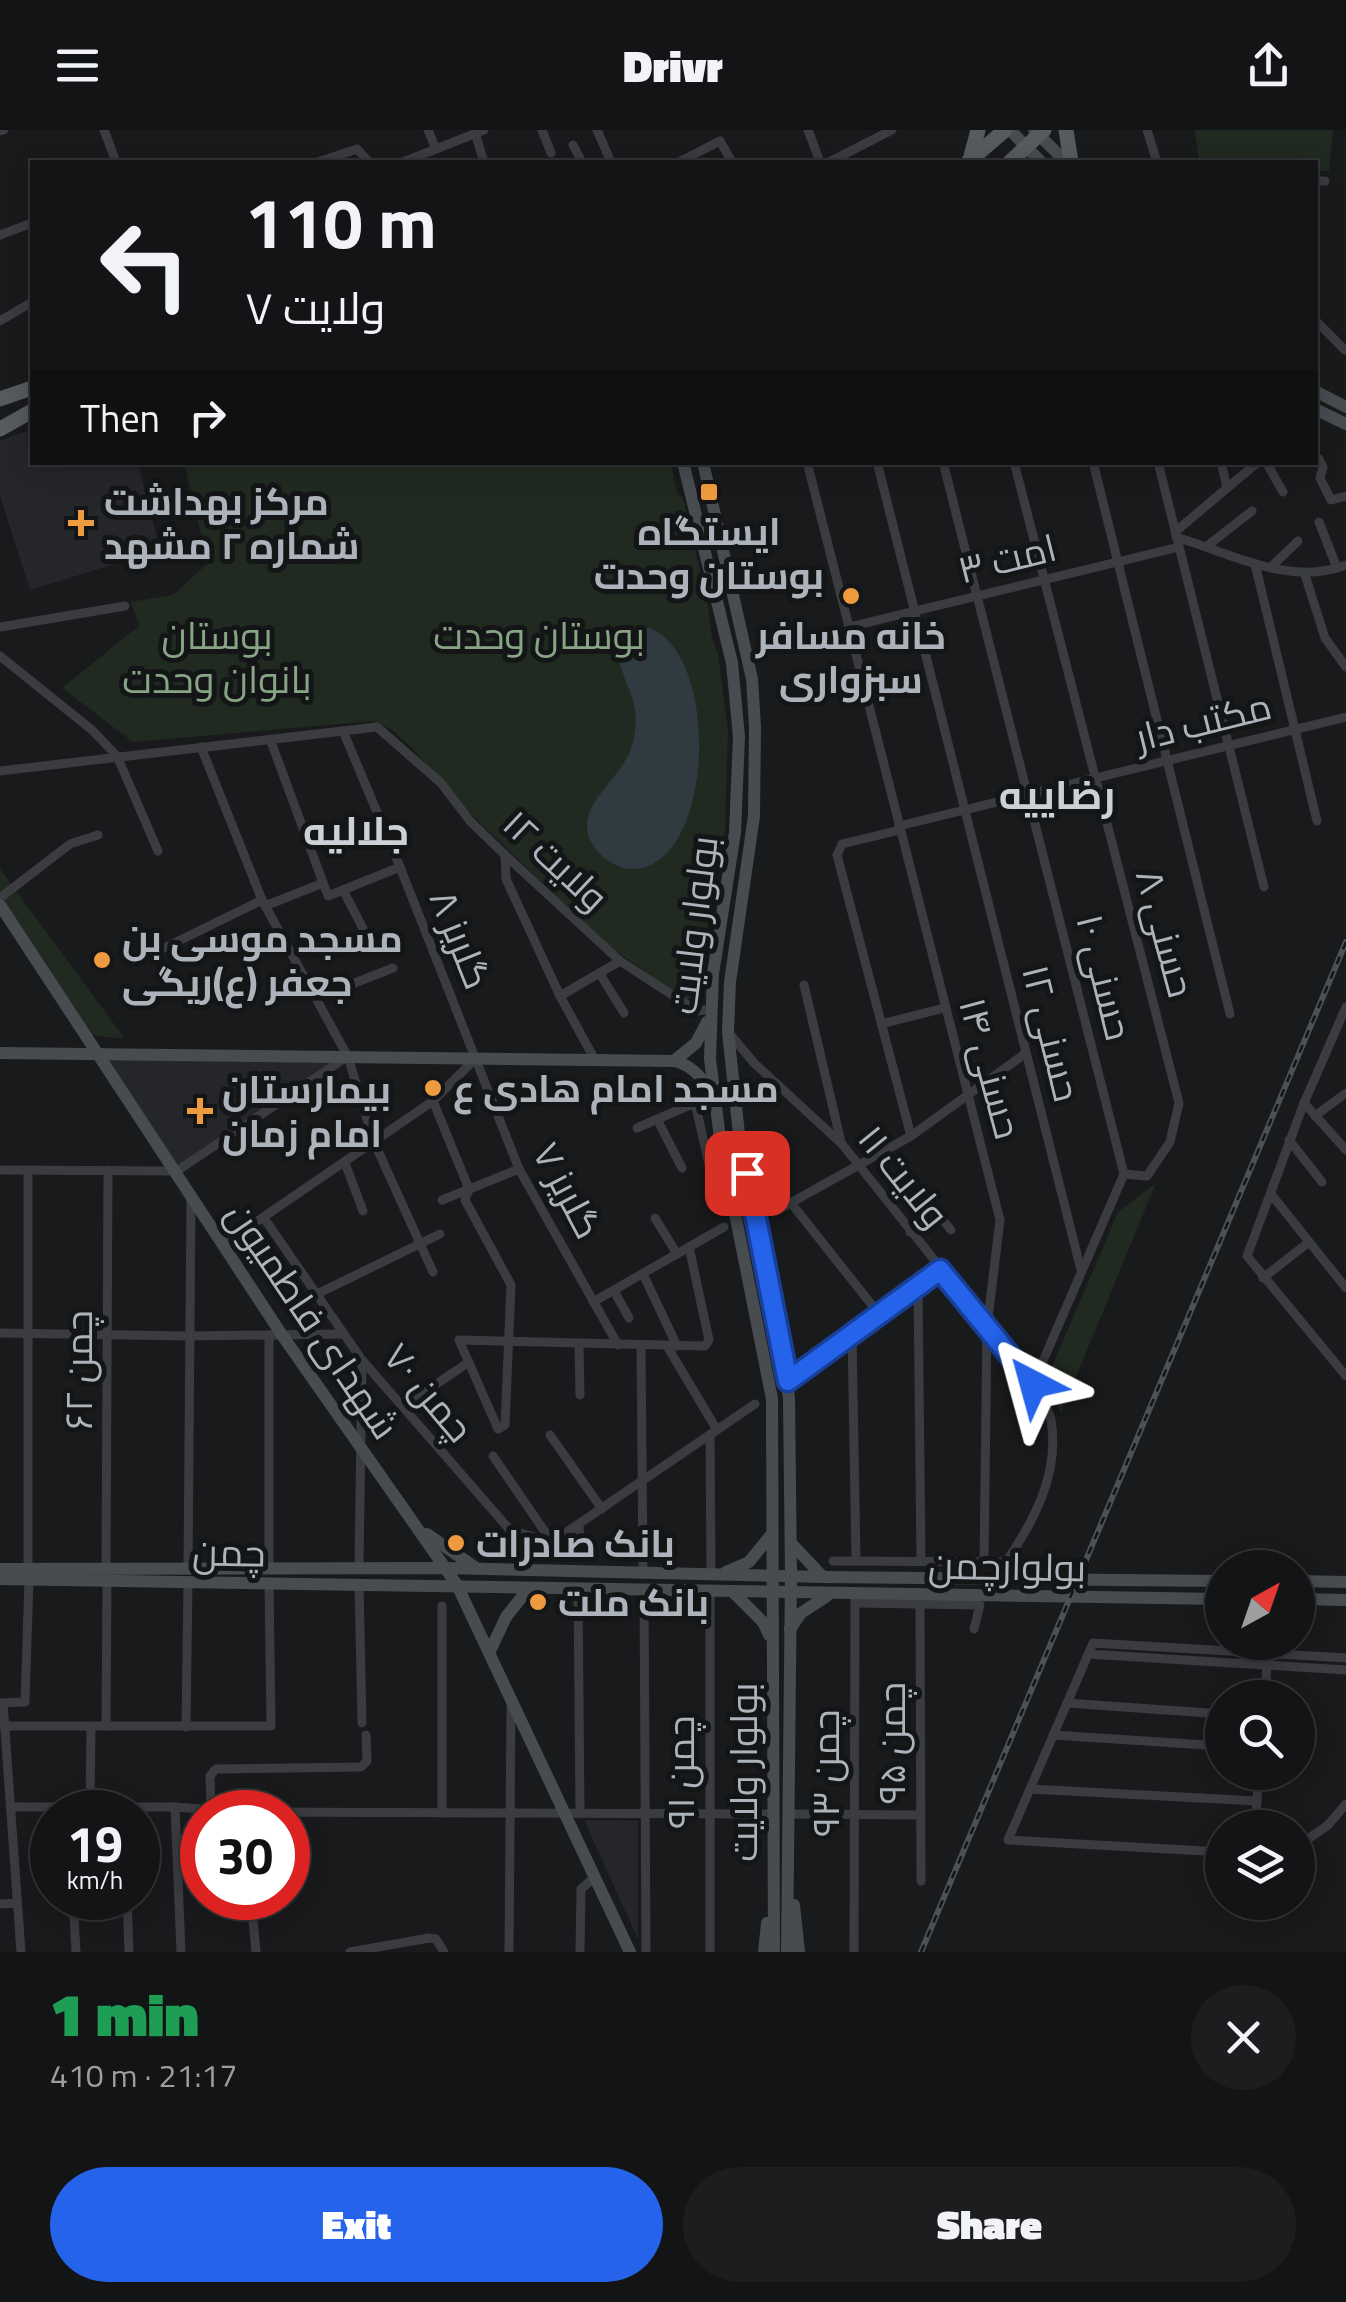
<!DOCTYPE html>
<meta charset="utf-8">
<style>
:root{--surface:#131415;--page:#1c1d1e;--text:#f1f3f6;--muted:#9d9ea0;--line:#323334;--accent:#2563eb}
body{margin:0;font-family:"Titillium Web",Cairo,sans-serif;background:var(--page);color:var(--text);height:100vh;display:flex;flex-direction:column;font-size:38px;white-space:nowrap}
*{box-sizing:border-box;margin:0}
p{font-size:32px;color:var(--muted)}
.icon{flex:none;width:55px;height:55px;fill:none;stroke:currentColor;stroke-width:2;stroke-linecap:round;stroke-linejoin:round}
.map{position:relative;height:1822px;overflow:hidden}
.side{display:flex;flex-direction:column;background:var(--surface);flex:1}
.side>*{flex:none}
.guide{position:absolute;left:30px;top:30px;width:1288px;height:305px;border-radius:0px;box-shadow:0 5px 25px #0003,0 0 0 2px var(--line);background:#131415;color:var(--text);overflow:hidden}
.needle{width:65px;rotate:40deg}
.tools{position:absolute;left:1205px;top:1420px;display:grid;gap:20px}
.tools a{display:grid;place-items:center;width:110px;height:110px;border-radius:50%;background:var(--surface);box-shadow:0 5px 25px #0003,0 0 0 2px var(--line);font-size:50px}
.speed{position:absolute;left:30px;top:1660px;display:flex;gap:20px;font-size:50px;font-weight:700;text-align:center}
.speed>*{display:grid;place-content:center;width:130px;height:130px;border-radius:50%;background:var(--surface);box-shadow:0 5px 25px #0003,0 0 0 2px var(--line);line-height:1}
.speed small{font-size:25px;font-weight:400}
.speed .limit{border:15px solid #d22;background:#fff;color:#111}
.pin{position:absolute;display:grid;place-items:center;width:85px;height:85px;color:#fff;margin:-42px;border-radius:20px;box-shadow:0 5px 15px #0006}
.me{position:absolute;width:110px;margin:-55px;rotate:321deg;stroke-linejoin:round;filter:drop-shadow(0 0 8px #0008)}
.turn{display:flex;align-items:center;gap:35px;height:210px;padding:0 50px;font-size:45px}
.turn .icon{width:130px;height:130px;stroke-width:2.5}
.turn b{display:block;font-size:70px;line-height:85px}
.then{display:flex;align-items:center;height:95px;padding:0 50px;background:#0003;gap:20px;font-size:38px}
.round{display:grid;place-items:center;flex:none;width:105px;height:105px;border-radius:52px;background:var(--page)}
.head{display:flex;align-items:center;justify-content:space-between;height:170px;padding:0 50px}
h1{font-size:60px;font-weight:800;line-height:75px;color:#1e9e55}
.action{display:flex;gap:20px;margin-top:auto;padding:20px 50px}
.action a{flex:1;height:115px;border-radius:60px;background:var(--accent);color:#fff;font-size:40px;font-weight:800;line-height:115px;text-align:center}
.action a+a{background:var(--page);color:var(--text)}
header{display:flex;justify-content:space-between;align-items:center;height:130px;padding:0 50px;background:var(--surface);font-size:45px;font-weight:800}
.map>svg:first-child{display:block}
.built{fill:#252629}
.green{fill:#212a21}
.water{fill:#2f3b40}
.lines{fill:none;stroke-linecap:round;stroke-linejoin:round}
.street{stroke:#3a3c40;stroke-width:9}
.secondary{stroke:#484c50;stroke-width:12}
.primary{stroke:#575a5f;stroke-width:15}
.rail-casing{stroke:#4d5155;stroke-width:6}
.rail{stroke:#141517;stroke-width:2.5;stroke-dasharray:8;stroke-linecap:butt}
.route-casing{stroke:#184099;stroke-width:25}
.route{stroke:#2563eb;stroke-width:18}
.poi-dot{fill:#ee9a3f;stroke:#141517;stroke-width:4}
.labels{text-anchor:middle;dominant-baseline:central;stroke-width:10;stroke-linejoin:round;paint-order:stroke}
.poi-label{font-size:38px;font-weight:bold;fill:#acb3bb;stroke:#141517;text-anchor:start}
.street-label{font-size:38px;fill:#acb3bb;stroke:#141517}
.park-label{font-size:38px;fill:#87a584;stroke:#141517}
.neighbourhood-label{font-size:40px;font-weight:bold;fill:#cdd1d7;stroke:#141517}
</style>
<header><svg class="icon" aria-label="menu" viewBox="0 0 24 24"><path d="M4 6h16M4 12h16M4 18h16"/></svg>Drivr<svg class="icon" aria-label="share" viewBox="0 0 24 24"><path d="M12 15V3M7 8l5-5 5 5M5 13v7h14v-7"/></svg></header>
<div class="map">
<svg width="1346" height="1822" viewBox="0 0 1346 1822">
<rect width="100%" height="100%" fill="#191a1c"/>
<g class="built">
<polygon points="32,299 32,332 138,333 160,420 30,460 0,366 0,311"/>
<polygon points="98,923 344,925 179,1037"/>
<polygon points="584,1690 638,1691 638,1807 637,1807"/>
</g>
<g class="green">
<polygon points="1195,0 1333,0 1329,41 1315,41 1315,32 1199,32"/>
<polygon points="184,333 671,333 677,364 683,368 708,476 712,508 718,524 728,601 725,700 708,800 702,863 685,870 606,814 471,684 409,615 391,599 373,591 133,612 62,558 140,495 130,472 173,465 208,433"/>
<polygon points="0,739 125,909 92,905 0,766"/>
<polygon points="1156,1053 1061,1283 1046,1251 1118,1082"/>
</g>
<path class="water" d="M650 498C722 527 714 739 632 739 620 739 607 731 599 723 561 680 624 653 633 612 637 596 637 582 632 567 623 539 598 504 650 498Z"/>
<g class="lines">
<g class="street">
<polyline points="104,0 116,32"/>
<polyline points="428,0 436,19"/>
<polyline points="542,0 551,23"/>
<polyline points="597,0 611,32"/>
<polyline points="808,0 820,32"/>
<polyline points="1147,0 1157,32"/>
<polyline points="0,1 4,0"/>
<polyline points="475,3 484,32"/>
<polyline points="573,15 582,32"/>
<polyline points="318,32 357,19 369,32"/>
<polyline points="403,32 484,0"/>
<polyline points="679,32 720,11 732,32"/>
<polyline points="829,32 892,0"/>
<polyline points="1315,51 1325,51"/>
<polyline points="0,105 32,93"/>
<polyline points="1315,190 1345,220"/>
<polyline points="0,191 32,172"/>
<polyline points="1319,329 1323,337 1320,348 1331,370 1346,366"/>
<polyline points="807,332 1000,1090 987,1197 984,1432"/>
<polyline points="877,332 1081,1140"/>
<polyline points="943,332 1124,1044"/>
<polyline points="1014,332 1179,973 1170,1012 1147,1046 1124,1044"/>
<polyline points="1093,332 1230,884"/>
<polyline points="1158,332 1264,757"/>
<polyline points="1221,332 1227,358"/>
<polyline points="1266,332 1283,362"/>
<polyline points="1319,392 1337,438"/>
<polyline points="1175,402 1258,332"/>
<path d="M1176 407C1230 423 1290 457 1346 435"/>
<polyline points="1207,416 1252,381"/>
<polyline points="1255,434 1317,691"/>
<polyline points="1271,437 1298,411"/>
<polyline points="1305,445 1325,508 1346,537"/>
<polyline points="0,497 125,476"/>
<polyline points="849,497 1179,417"/>
<polyline points="0,526 92,600 117,626 158,721"/>
<polyline points="343,601 400,737 519,1039 618,1215"/>
<polyline points="270,609 328,766 400,737"/>
<polyline points="201,617 262,770 348,927 374,1012 433,1142"/>
<polyline points="0,641 377,597 441,653 470,691 505,725 620,831 697,881 711,879"/>
<polyline points="899,696 1346,587"/>
<polyline points="900,700 842,714 837,725 911,1006"/>
<polyline points="505,725 506,749 560,866 595,930"/>
<polyline points="343,760 368,808"/>
<polyline points="0,768 70,714 98,705"/>
<polyline points="265,776 323,753"/>
<polyline points="160,820 262,770"/>
<polyline points="600,844 624,883"/>
<polyline points="804,855 841,1012"/>
<polyline points="560,866 620,831"/>
<polyline points="316,868 393,838"/>
<polyline points="1346,877 1304,973 1247,1126 1346,1246"/>
<polyline points="881,894 944,878"/>
<path d="M729 903 754 933 842 1014 1033 1254C1039 1265 1049 1278 1051 1290 1060 1343 1034 1391 1006 1432L833 1431"/>
<polyline points="433,971 469,1059 465,1070 511,1155 505,1295 498,1299"/>
<polyline points="1304,973 1346,1020"/>
<polyline points="1315,986 1346,963"/>
<polyline points="657,989 682,1038"/>
<polyline points="637,998 690,975 696,977 712,1048 718,1054 730,1054"/>
<polyline points="1289,1010 1322,1052"/>
<polyline points="345,1033 363,1081"/>
<polyline points="0,1040 177,1041 345,928"/>
<polyline points="920,1062 951,1100"/>
<polyline points="1271,1064 1346,1158"/>
<polyline points="442,1070 519,1039"/>
<polyline points="791,1073 879,1184"/>
<polyline points="776,1081 911,1006 1026,923"/>
<polyline points="264,1088 362,1230 510,1400 508,1424"/>
<polyline points="655,1088 677,1124"/>
<polyline points="910,1102 937,1082"/>
<polyline points="224,1114 433,971 475,929"/>
<polyline points="643,1144 677,1216"/>
<polyline points="1263,1148 1309,1112"/>
<polyline points="918,1156 921,1431"/>
<polyline points="614,1161 629,1188"/>
<polyline points="317,1164 440,1104"/>
<polyline points="593,1172 724,1097"/>
<polyline points="0,1203 188,1206 343,1204"/>
<polyline points="852,1204 856,1430"/>
<polyline points="579,1214 580,1265"/>
<polyline points="641,1215 643,1442"/>
<polyline points="667,1216 717,1300"/>
<polyline points="788,1251 940,1140"/>
<polyline points="1033,1254 1124,1044"/>
<polyline points="402,1277 469,1232"/>
<polyline points="498,1299 459,1210 705,1216 709,1210 689,1117"/>
<polyline points="550,1305 602,1379"/>
<polyline points="710,1305 711,1444"/>
<polyline points="493,1326 552,1412"/>
<polyline points="579,1396 581,1427"/>
<polyline points="510,1400 552,1412"/>
<polyline points="552,1412 755,1274"/>
<polyline points="359,1438 362,1230"/>
<polyline points="28,1439 28,1040"/>
<polyline points="188,1439 191,1069"/>
<polyline points="269,1439 269,1205"/>
<polyline points="106,1440 108,1040"/>
<polyline points="359,1453 362,1593"/>
<polyline points="578,1459 580,1683"/>
<polyline points="644,1460 646,1822"/>
<polyline points="855,1473 980,1475 974,1499"/>
<polyline points="920,1474 921,1751"/>
<polyline points="1088,1524 1346,1540"/>
<polyline points="1265,1568 1267,1531"/>
<polyline points="1,1573 25,1572 29,1449"/>
<polyline points="3,1573 21,1822"/>
<polyline points="1067,1573 1222,1584"/>
<polyline points="4,1596 271,1596 269,1452"/>
<polyline points="106,1596 107,1451"/>
<polyline points="186,1597 188,1451"/>
<polyline points="1053,1605 1222,1616"/>
<polyline points="1030,1659 1257,1671"/>
<polyline points="11,1677 175,1677 242,1682 774,1684"/>
<polyline points="90,1677 91,1597"/>
<polyline points="175,1677 181,1822"/>
<polyline points="211,1680 210,1646 216,1639 361,1637 367,1631 366,1605"/>
<polyline points="442,1683 442,1476"/>
<polyline points="789,1684 921,1685"/>
<polyline points="1255,1698 1259,1642"/>
<polyline points="1298,1716 1328,1695 1346,1674"/>
<polyline points="1222,1722 1008,1710 1093,1513 1346,1528"/>
<polyline points="73,1768 76,1822"/>
<polyline points="127,1768 129,1822"/>
<polyline points="251,1768 256,1822"/>
<polyline points="0,1774 17,1773"/>
<polyline points="350,1822 429,1808 436,1809 444,1822"/>
<polyline points="509,1822 511,1575"/>
<polyline points="580,1822 581,1759 595,1747"/>
<polyline points="710,1822 710,1461"/>
<polyline points="854,1822 855,1465"/>
</g>
<g class="secondary">
<polyline points="1010,0 1041,32"/>
<polyline points="1034,0 1066,32"/>
<polyline points="1315,261 1346,277"/>
<polyline points="1315,279 1346,294"/>
<polyline points="683,332 732,533 739,607 735,702 713,844 710,929 720,1008 772,1269 774,1822"/>
<polyline points="703,332 752,549 755,597 754,686 730,852 728,902 739,1004 789,1267 791,1446 787,1822"/>
<polyline points="0,775 282,1205 457,1455 630,1822"/>
<path d="M0 923 674 931C692 935 703 948 712 964"/>
<polyline points="674,931 696,913 707,892"/>
<polyline points="427,1404 476,1438"/>
<polyline points="791,1413 823,1447"/>
<polyline points="0,1439 445,1438 823,1447 1222,1451"/>
<polyline points="726,1442 749,1432 771,1405"/>
<polyline points="0,1449 1222,1469"/>
<polyline points="1298,1451 1346,1452"/>
<polyline points="732,1461 763,1492 769,1505"/>
<polyline points="1298,1469 1346,1470"/>
<polyline points="790,1499 801,1483 827,1466"/>
<polyline points="490,1521 506,1487 529,1458"/>
<polyline points="794,1775 799,1822"/>
<polyline points="764,1822 767,1793"/>
</g>
<g class="primary">
<polyline points="1066,0 1071,32"/>
<polyline points="970,30 978,0"/>
<polyline points="968,32 1005,0"/>
<polyline points="1010,32 1044,0"/>
<polyline points="0,269 32,258"/>
<polyline points="0,299 32,281"/>
</g>
<defs>
<polyline id="rail" points="921,1822 1346,812"/>
</defs>
<use href="#rail" class="rail-casing"/>
<use href="#rail" class="rail"/>
</g>
<g class="lines">
<defs>
<polyline id="route" points="747,1043 788,1251 940,1140 1033,1254"/>
</defs>
<use href="#route" class="route-casing"/>
<use href="#route" class="route"/>
</g>
<g class="poi-dot">
<rect x="699" y="352" width="20" height="20" rx="5"/>
<path d="M76 378h10v10h10v10h-10v10h-10v-10h-10v-10h10z"/>
<circle cx="851" cy="466" r="10"/>
<circle cx="102" cy="830" r="10"/>
<circle cx="433" cy="958" r="10"/>
<path d="M195 966h10v10h10v10h-10v10h-10v-10h-10v-10h10z"/>
<circle cx="456" cy="1413" r="10"/>
<circle cx="538" cy="1472" r="10"/>
</g>
<g class="labels">
<g class="poi-label">
<text x="104" y="371">مرکز بهداشت<tspan x="104" dy="44">شماره ۲ مشهد</tspan></text>
<text x="709" y="401" text-anchor="middle">ایستگاه<tspan x="709" dy="44">بوستان وحدت</tspan></text>
<text x="851" y="505" text-anchor="middle">خانه مسافر<tspan x="851" dy="44">سبزواری</tspan></text>
<text x="122" y="808">مسجد موسی بن<tspan x="122" dy="44">جعفر (ع)ریگی</tspan></text>
<text x="453" y="958">مسجد امام هادی ع</text>
<text x="222" y="959">بیمارستان<tspan x="222" dy="44">امام زمان</tspan></text>
<text x="476" y="1413">بانک صادرات</text>
<text x="558" y="1472">بانک ملت</text>
</g>
<g class="street-label">
<text transform="translate(1007 428) rotate(-14)">امت ۳</text>
<text transform="translate(1203 591) rotate(-14)">مکتب دار</text>
<text transform="translate(556 730) rotate(43)">ولایت ۱۲</text>
<text transform="translate(693 795) rotate(-83)">بولوار ولایت</text>
<text transform="translate(1166 803) rotate(75)">حسنی ۸</text>
<text transform="translate(461 809) rotate(68)">گلریز ۸</text>
<text transform="translate(1105 847) rotate(76)">حسنی ۱۰</text>
<text transform="translate(1052 903) rotate(76)">حسنی ۱۲</text>
<text transform="translate(991 938) rotate(75)">حسنی ۱۴</text>
<text transform="translate(904 1046) rotate(51)">ولایت ۱۱</text>
<text transform="translate(568 1060) rotate(62)">گلریز ۷</text>
<text transform="translate(313 1190) rotate(56)">شهدای فاطمیون</text>
<text transform="translate(78 1240) rotate(-90)">چمن ۶۲</text>
<text transform="translate(429 1262) rotate(50)">چمن ۷۰</text>
<text transform="translate(229 1422) rotate(1)">چمن</text>
<text transform="translate(1007 1436) rotate(1)">بولوارچمن</text>
<text transform="translate(891 1613) rotate(-90)">چمن ۹۵</text>
<text transform="translate(680 1642) rotate(-90)">چمن ۹۱</text>
<text transform="translate(743 1642) rotate(-90)">بولوار ولایت</text>
<text transform="translate(825 1643) rotate(-90)">چمن ۹۳</text>
</g>
<g class="park-label">
<text x="217" y="505">بوستان<tspan x="217" dy="44">بانوان وحدت</tspan></text>
<text x="539" y="505">بوستان وحدت</text>
</g>
<g class="neighbourhood-label">
<text x="1057" y="664">رضاییه</text>
<text x="356" y="700">جلالیه</text>
</g>
</g>
</svg>
<div class="tools">
<a><svg class="needle" viewBox="-14 -14 28 28"><path d="M0-13l5 13h-10z" fill="#e53935"/><path d="M0 13l5-13h-10z" fill="#9d9ea0"/></svg></a>
<a><svg class="icon" aria-label="search" viewBox="0 0 24 24"><circle cx="10" cy="10" r="6"/><path d="M15 15l6 6"/></svg></a>
<a><svg class="icon" aria-label="layers" viewBox="0 0 24 24"><path d="M12 4l9 5-9 5-9-5zM3 14l9 5 9-5"/></svg></a>
</div>
<div class="speed"><div>19<small>km/h</small></div><div class="limit">30</div></div>
<div class="pin" style="left:747px;top:1043px;background:#d93025"><svg class="icon" aria-label="arrive" viewBox="0 0 24 24"><path d="M6 21V4h12l-3 4 3 4H6"/></svg></div>
<svg class="me" style="left:1033px;top:1254px" viewBox="-20 -20 40 40"><path d="M0-17L14 15 0 8-14 15z" fill="#2563eb" stroke="#fff" stroke-width="4"/></svg>
<div class="guide">
<div class="turn"><svg class="icon" aria-label="left" viewBox="0 0 24 24"><path d="M17 20v-9H6M10 6l-5 5 5 5"/></svg><div><b>110 m</b>ولایت ۷</div></div>
<div class="then">Then<svg class="icon" aria-label="right" viewBox="0 0 24 24"><path d="M7 20v-9h11M14 6l5 5-5 5"/></svg></div>
</div>
</div>
<section class="side">
<div class="head"><div><h1>1 min</h1><p>410 m · 21:17</p></div><a class="round"><svg class="icon" aria-label="close" viewBox="0 0 24 24"><path d="M6 6l12 12M18 6L6 18"/></svg></a></div>
<div class="action"><a>Exit</a><a>Share</a></div>
</section>
